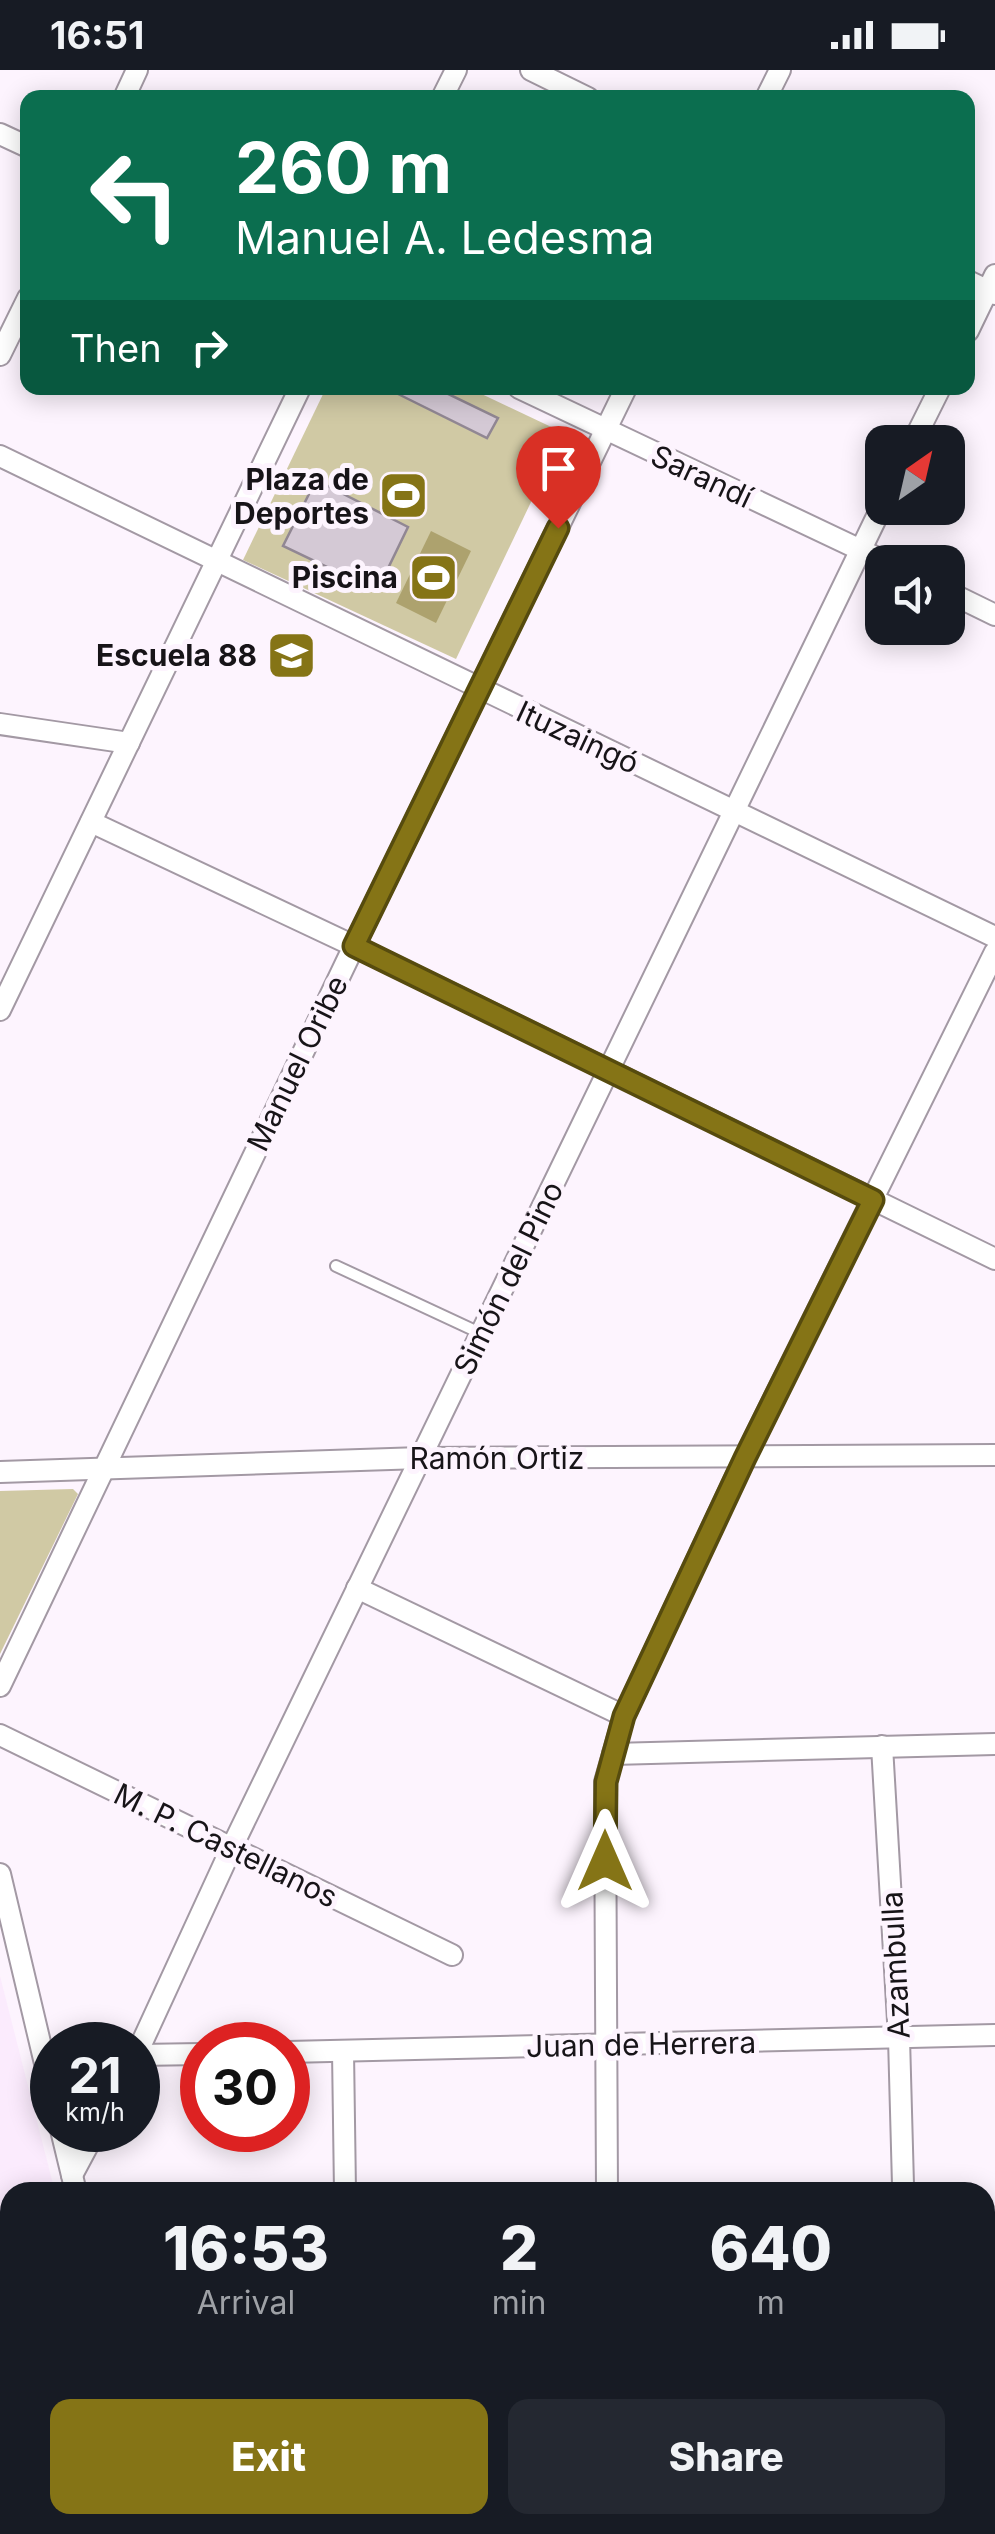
<!DOCTYPE html>
<meta charset="utf-8">
<style>
:root{--surface:#171b24;--page:#242831;--text:#f1f3f6;--muted:#9ea1a6;--accent:#857416}
body{margin:0;font-family:Inter,sans-serif;background:var(--page);color:var(--text);height:100vh;display:flex;flex-direction:column;font-size:38px;white-space:nowrap}
*{box-sizing:border-box;margin:0}
p{font-size:32px;color:var(--muted)}
.icon{flex:none;width:55px;height:55px;fill:none;stroke:currentColor;stroke-width:2;stroke-linecap:round;stroke-linejoin:round}
.map{position:relative;flex:1;overflow:hidden}
.side{position:absolute;left:0px;top:2112px;width:995px;height:352px;display:flex;flex-direction:column;background:var(--surface);border-radius:30px 30px 0 0;box-shadow:0 5px 25px #0003}
.side>*{flex:none}
.guide{position:absolute;left:20px;top:20px;width:955px;height:305px;border-radius:20px;box-shadow:0 5px 25px #0003;background:#0b6e4f;color:#fff;overflow:hidden}
.needle{width:65px;rotate:34deg}
.controls{position:absolute;left:865px;top:355px;display:grid;gap:20px}
.controls a{display:grid;place-items:center;width:100px;height:100px;border-radius:20px;background:var(--surface);box-shadow:0 5px 25px #0003;font-size:50px}
.speed{position:absolute;left:30px;top:1952px;display:flex;gap:20px;font-size:50px;font-weight:700;text-align:center}
.speed>*{display:grid;place-content:center;width:130px;height:130px;border-radius:50%;background:var(--surface);box-shadow:0 5px 25px #0003;line-height:1}
.speed small{font-size:25px;font-weight:400}
.speed .limit{border:15px solid #d22;background:#fff;color:#111}
.pin{position:absolute;display:grid;place-items:center;width:85px;height:85px;color:#fff;margin:-102px -42px;border-radius:50% 50% 50% 0;rotate:-45deg;box-shadow:0 0 10px #0007}
.pin .icon{rotate:45deg}
.me{position:absolute;width:110px;margin:-55px;rotate:0deg;stroke-linejoin:round;filter:drop-shadow(0 0 8px #0008)}
.turn{display:flex;align-items:center;gap:35px;height:210px;padding:0 50px;font-size:45px}
.turn .icon{width:130px;height:130px;stroke-width:2.5}
.turn b{display:block;font-size:70px;line-height:85px}
.then{display:flex;align-items:center;height:95px;padding:0 50px;background:#0003;gap:20px;font-size:38px}
.eta{display:flex;justify-content:space-evenly;align-items:center;height:170px;text-align:center}
.eta b{font-size:60px;font-weight:800;line-height:70px}
.action{display:flex;gap:20px;margin-top:auto;padding:20px 50px}
.action a{flex:1;height:115px;border-radius:20px;background:var(--accent);color:#fff;font-size:40px;font-weight:800;line-height:115px;text-align:center}
.action a+a{background:var(--page);color:var(--text)}
.status{display:flex;justify-content:space-between;align-items:center;height:70px;padding:0 50px;background:var(--surface);direction:ltr}
.status svg{height:28px;fill:currentColor}
.map>svg:first-child{display:block}
.built{fill:#fbebfd}
.green{fill:#d0c9a4}
.water{fill:#ada26e}
.building{fill:#d4c9d5;stroke:#918793;stroke-width:2.5}
.lines{fill:none;stroke-linecap:round;stroke-linejoin:round}
.lane-casing{stroke:#a399a4;stroke-width:14}
.street-casing{stroke:#a399a4;stroke-width:24}
.lane{stroke:#fff;stroke-width:10}
.street{stroke:#fff;stroke-width:20}
.rail-casing{stroke:#343135;stroke-width:9}
.rail{stroke:#fdf4fe;stroke-width:5;stroke-dasharray:15;stroke-linecap:butt}
.route-casing{stroke:#564b0e;stroke-width:25}
.route{stroke:#857416;stroke-width:18}
.labels{text-anchor:middle;dominant-baseline:central;stroke-width:10;stroke-linejoin:round;paint-order:stroke}
.street-label{font-size:30px;fill:#171418;stroke:#fdf4fe}
.poi-label{font-size:30px;font-weight:bold;fill:#171418;stroke:#fdf4fe;text-anchor:end}
</style>
<div class="status"><b>16:51</b><svg viewBox="0 0 49 12"><path d="M0 12V9h3v3zM5 12V6h3v6zM10 12V3h3v9zM15 12V0h3v12zM26 1h20v11H26zM47 4h2v5h-2z"/></svg></div>
<div class="map">
<svg width="995" height="2464" viewBox="0 0 995 2464">
<rect width="100%" height="100%" fill="#fdf4fe"/>
<g class="built">
<polygon points="0,1906 55,2122 10,2122 10,2455 88,2455 92,2464 0,2464"/>
<polygon points="985,2405 995,2406 995,2464 475,2464 475,2455 985,2455"/>
</g>
<g class="green">
<polygon points="326,318 469,318 564,363 456,589 243,490"/>
<polygon points="73,1419 78,1424 0,1584 0,1421"/>
</g>
<polygon class="water" points="431,461 471,481 436,553 396,533"/>
<g class="building">
<polygon points="386,318 436,318 498,348 487,368"/>
<polygon points="316,410 408,457 377,521 283,476"/>
</g>
<g class="lines">
<defs>
<polyline id="lane" points="336,1196 480,1263"/>
<g id="street">
<polyline points="531,0 588,28"/>
<polyline points="124,28 137,0"/>
<polyline points="442,28 456,0"/>
<polyline points="766,28 780,0"/>
<polyline points="0,64 28,77"/>
<polyline points="968,211 995,224"/>
<polyline points="968,261 995,205"/>
<polyline points="0,285 28,228"/>
<polyline points="519,318 886,492"/>
<polyline points="913,372 940,318"/>
<polyline points="0,386 995,867"/>
<polyline points="948,522 995,545"/>
<polyline points="0,654 129,673"/>
<polyline points="91,752 354,876 995,1189"/>
<polyline points="0,940 300,318"/>
<polyline points="0,1402 421,1388 995,1385"/>
<polyline points="357,1518 624,1646"/>
<polyline points="0,1616 354,876 626,318"/>
<polyline points="0,1665 452,1885"/>
<polyline points="882,1676 899,1968 903,2115"/>
<polyline points="613,1684 995,1674"/>
<polyline points="0,1804 52,2023"/>
<polyline points="138,1981 231,1779 882,436"/>
<polyline points="343,1981 345,2122"/>
<polyline points="288,1982 995,1965"/>
<polyline points="138,1985 202,1984"/>
<polyline points="61,2060 76,2122"/>
<polyline points="72,2105 96,2060"/>
<polyline points="607,2122 605,1712 624,1646 745,1387 995,882"/>
<polyline points="985,2260 995,2260"/>
<polyline points="350,2455 350,2464"/>
</g>
</defs>
<use href="#lane" class="lane-casing"/>
<use href="#street" class="street-casing"/>
<use href="#lane" class="lane"/>
<use href="#street" class="street"/>
<defs>
<polyline id="rail" points="0,2406 10,2450"/>
</defs>
<use href="#rail" class="rail-casing"/>
<use href="#rail" class="rail"/>
</g>
<g class="lines">
<defs>
<polyline id="route" points="558,458 354,876 873,1130 745,1388 624,1646 606,1712 605,1791"/>
</defs>
<use href="#route" class="route-casing"/>
<use href="#route" class="route"/>
</g>
<defs>
<symbol id="stadium-square" viewBox="-11 -11 22 22"><rect x="-9" y="-9" width="18" height="18" rx="4" fill="#857416" stroke="#fdf4fe"/><path d="M0-5a6.5 5 0 1 0 0 10a6.5 5 0 1 0 0-10ZM-3.5-1.8h7v3.6h-7Z" fill="#fff"/></symbol>
<symbol id="school-square" viewBox="-11 -11 22 22"><rect x="-9" y="-9" width="18" height="18" rx="4" fill="#857416" stroke="#fdf4fe"/><path d="M0-5L7-2L0 1L-7-2ZM-4 1L0 2.5L4 1V4Q0 6-4 4Z" fill="#fff"/></symbol>
</defs>
<g fill-rule="evenodd">
<use href="#stadium-square" x="376" y="398" width="55" height="55"/>
<use href="#stadium-square" x="406" y="480" width="55" height="55"/>
<use href="#school-square" x="264" y="558" width="55" height="55"/>
</g>
<g class="labels">
<g class="street-label">
<text transform="translate(702 406) rotate(25)">Sarandí</text>
<text transform="translate(578 667) rotate(25)">Ituzaingó</text>
<text transform="translate(297 993) rotate(-64)">Manuel Oribe</text>
<text transform="translate(508 1208) rotate(-64)">Simón del Pino</text>
<text x="497" y="1388">Ramón Ortiz</text>
<text transform="translate(226 1775) rotate(26)">M. P. Castellanos</text>
<text transform="translate(895 1895) rotate(-93)">Azambulla</text>
<text transform="translate(641 1974) rotate(-1)">Juan de Herrera</text>
</g>
<g class="poi-label">
<text x="369" y="409">Plaza de<tspan x="369" dy="34">Deportes</tspan></text>
<text x="398" y="507">Piscina</text>
<text x="257" y="585">Escuela 88</text>
</g>
</g>
</svg>
<div class="controls">
<a><svg class="needle" viewBox="-14 -14 28 28"><path d="M0-13l5 13h-10z" fill="#e53935"/><path d="M0 13l5-13h-10z" fill="#9ea1a6"/></svg></a>
<a><svg class="icon" aria-label="sound" viewBox="0 0 24 24"><path d="M4 9h4l5-4v14l-5-4H4zM17 9q2 3 0 6"/></svg></a>
</div>
<div class="speed"><div>21<small>km/h</small></div><div class="limit">30</div></div>
<div class="pin" style="left:558px;top:458px;background:#d93025"><svg class="icon" aria-label="arrive" viewBox="0 0 24 24"><path d="M6 21V4h12l-3 4 3 4H6"/></svg></div>
<svg class="me" style="left:605px;top:1791px" viewBox="-20 -20 40 40"><path d="M0-17L14 15 0 8-14 15z" fill="#857416" stroke="#fff" stroke-width="4"/></svg>
<div class="guide">
<div class="turn"><svg class="icon" aria-label="left" viewBox="0 0 24 24"><path d="M17 20v-9H6M10 6l-5 5 5 5"/></svg><div><b>260 m</b>Manuel A. Ledesma</div></div>
<div class="then">Then<svg class="icon" aria-label="right" viewBox="0 0 24 24"><path d="M7 20v-9h11M14 6l5 5-5 5"/></svg></div>
</div>
<section class="side">
<div class="eta">
<div><b>16:53</b><p>Arrival</p></div>
<div><b>2</b><p>min</p></div>
<div><b>640</b><p>m</p></div>
</div>
<div class="action"><a>Exit</a><a>Share</a></div>
</section>
</div>
